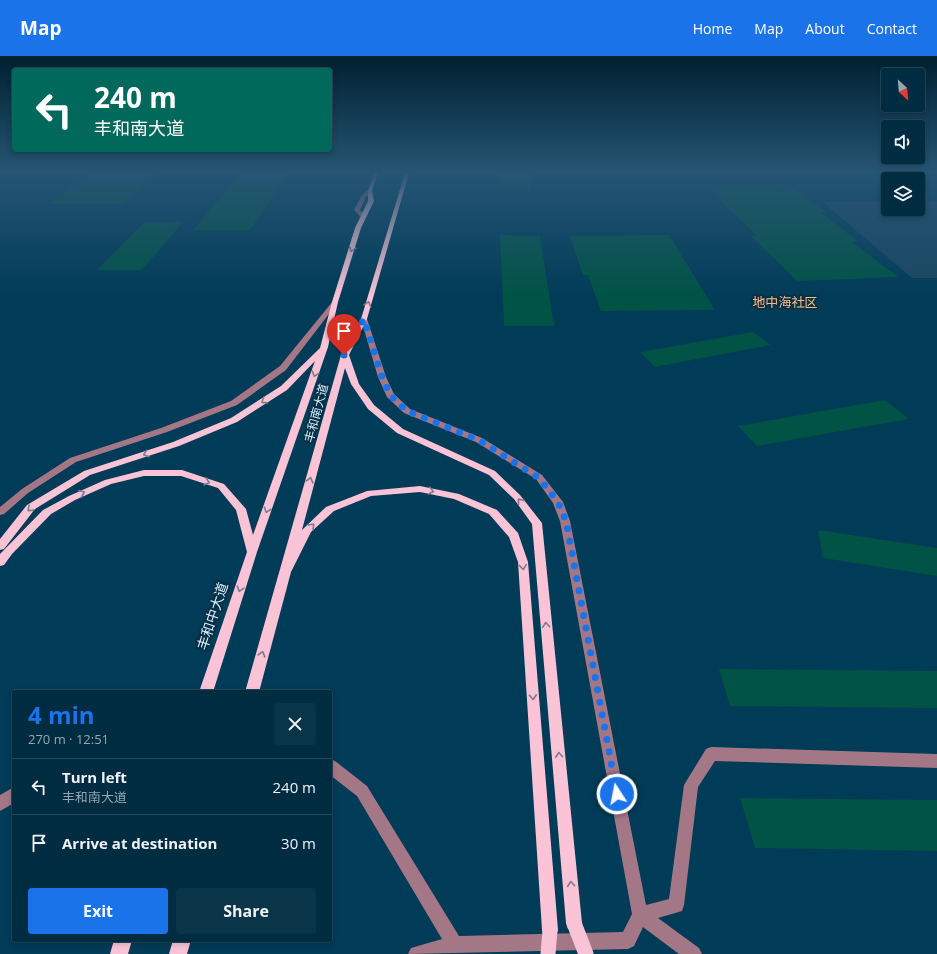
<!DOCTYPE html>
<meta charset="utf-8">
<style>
:root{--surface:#002c41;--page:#0a3448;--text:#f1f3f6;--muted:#95a7b1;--line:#22485a;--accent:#1a73e8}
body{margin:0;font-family:"Open Sans","Noto Sans SC",sans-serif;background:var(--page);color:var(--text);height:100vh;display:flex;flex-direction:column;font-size:15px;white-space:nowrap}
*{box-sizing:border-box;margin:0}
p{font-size:13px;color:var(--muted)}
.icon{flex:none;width:22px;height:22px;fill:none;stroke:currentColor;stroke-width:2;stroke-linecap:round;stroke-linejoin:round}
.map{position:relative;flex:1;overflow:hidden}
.sheet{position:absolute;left:12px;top:634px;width:320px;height:252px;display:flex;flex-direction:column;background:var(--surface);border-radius:4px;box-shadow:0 2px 6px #0003,0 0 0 1px var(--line)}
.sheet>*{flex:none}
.banner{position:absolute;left:12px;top:12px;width:320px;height:84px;border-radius:4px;box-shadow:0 2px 6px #0003,0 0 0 1px var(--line);background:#00695c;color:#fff;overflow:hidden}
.needle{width:26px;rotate:154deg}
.fabs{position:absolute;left:881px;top:12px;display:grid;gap:8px}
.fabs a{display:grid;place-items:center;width:44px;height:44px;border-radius:4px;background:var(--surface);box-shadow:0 2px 6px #0003,0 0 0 1px var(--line);font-size:20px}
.pin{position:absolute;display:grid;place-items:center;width:34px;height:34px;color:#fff;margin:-41px -17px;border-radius:50% 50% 50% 0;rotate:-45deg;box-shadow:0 0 4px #0007}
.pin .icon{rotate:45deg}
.me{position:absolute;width:44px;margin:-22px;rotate:349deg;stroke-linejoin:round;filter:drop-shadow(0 0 3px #0008)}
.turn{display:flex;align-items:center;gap:14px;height:84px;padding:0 16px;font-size:18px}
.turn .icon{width:52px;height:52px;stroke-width:2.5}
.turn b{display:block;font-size:28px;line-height:34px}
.round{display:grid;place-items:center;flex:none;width:42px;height:42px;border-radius:4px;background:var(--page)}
.headline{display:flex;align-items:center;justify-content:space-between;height:68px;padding:0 16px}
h1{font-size:24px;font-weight:700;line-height:30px;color:var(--accent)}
.cta{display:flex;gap:8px;margin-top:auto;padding:8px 16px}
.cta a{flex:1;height:46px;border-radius:4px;background:var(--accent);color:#fff;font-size:16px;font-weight:700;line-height:46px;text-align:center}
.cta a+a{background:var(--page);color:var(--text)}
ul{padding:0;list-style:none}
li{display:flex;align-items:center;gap:12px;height:56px;padding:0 16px;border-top:1px solid var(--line)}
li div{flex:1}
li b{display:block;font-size:15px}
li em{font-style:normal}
header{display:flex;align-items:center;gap:24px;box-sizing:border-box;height:56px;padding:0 20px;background:var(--accent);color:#fff}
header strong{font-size:19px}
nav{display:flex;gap:22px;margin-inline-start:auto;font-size:14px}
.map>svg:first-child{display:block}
.built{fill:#1a4761}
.building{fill:#005345}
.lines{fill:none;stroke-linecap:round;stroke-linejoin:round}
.minor{fill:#a47786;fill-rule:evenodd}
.major{fill:#fbc4d6;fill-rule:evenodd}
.major-bridge{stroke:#fbc4d6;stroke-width:15}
.oneway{stroke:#807a8e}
.route{stroke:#1a73e8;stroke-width:7;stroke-dasharray:0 12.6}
.labels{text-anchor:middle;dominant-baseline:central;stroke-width:4;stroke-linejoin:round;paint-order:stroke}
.far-street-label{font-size:12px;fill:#daeffd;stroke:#063045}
.far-quarter-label{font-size:13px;fill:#febb8a;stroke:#063045}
.street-label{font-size:14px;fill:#daeffd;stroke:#063045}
</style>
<header>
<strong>Map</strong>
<nav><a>Home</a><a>Map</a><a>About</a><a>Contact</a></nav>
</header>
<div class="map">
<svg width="937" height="898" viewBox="0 0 937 898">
<rect width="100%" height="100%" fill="#003b57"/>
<polygon class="built" points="888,145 888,153 918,153 918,145 937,145 937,222 912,222 823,146"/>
<g class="building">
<polygon points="92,117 157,117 124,148 50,148"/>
<polygon points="241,117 288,117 250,174 193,174"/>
<polygon points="498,117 530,117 531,126 529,136 497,134"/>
<polygon points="787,128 827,157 821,157 858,185 852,186 898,221 797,225 751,180 757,180 708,132"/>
<polygon points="183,166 142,214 97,214 144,167"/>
<polygon points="500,179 540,180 554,270 504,270"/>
<polygon points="669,179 715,254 601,255 588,219 583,219 570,180"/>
<polygon points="753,276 771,289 655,311 640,296"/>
<polygon points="885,344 909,363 757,390 738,370"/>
<polygon points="818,474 937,492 937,520 823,502"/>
<polygon points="719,613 937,615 937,652 730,650"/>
<polygon points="740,742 937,744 937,795 755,792"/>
</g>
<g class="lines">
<g class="minor">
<polygon points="368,134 372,135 366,141 360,154 366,161 363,163 354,154 362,139"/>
<polygon points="333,245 338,246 286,314 237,349 167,376 76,406 28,437 4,458 0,459 0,451 22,433 70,402 161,372 231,345 280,310"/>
<polygon points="364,261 367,263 386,321 394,338 410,353 482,382 542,419 563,446 570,465 646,849 669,843 684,729 706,693 711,691 937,698 937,712 715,705 698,731 684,849 682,855 658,862 699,892 702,898 679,898 643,871 634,890 628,893 408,898 411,892 442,883 357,740 330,719 330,703 335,705 367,730 459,880 623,876 632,858 560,465 553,447 536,423 476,386 404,357 387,341 378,321 361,263"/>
<polygon points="14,731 14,747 0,755 0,739"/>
</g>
<g class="major">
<polygon points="374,117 378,117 372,135 374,145 361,172 338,246 328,291 257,496 213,636 199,636 247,496 236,454 218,432 181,420 144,420 111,428 75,444 51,458 12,498 4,509 0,510 0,498 43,454 69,440 105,424 144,414 182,414 224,428 246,453 253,479 315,305 287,334 237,366 179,390 90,419 35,453 4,493 0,494 0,483 27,449 84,415 173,386 231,362 281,330 320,292 332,246 355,172 368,145 368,135"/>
<polygon points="405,117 409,117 367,263 349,299 359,328 374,349 403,373 495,415 520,439 542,467 582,867 580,873 574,875 568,873 566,867 532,468 514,443 489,419 397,377 368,353 351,328 345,312 302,474 326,451 367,435 420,430 459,438 497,454 518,477 528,506 558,874 556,880 550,882 544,880 542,874 518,506 509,481 489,458 454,443 420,436 371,440 334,455 311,476 291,516 259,636 245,636 341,299 361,263"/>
<polygon points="114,884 132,884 128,898 110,898"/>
<polygon points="173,884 191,884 187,898 169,898"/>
</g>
<g class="major-bridge">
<polyline points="574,867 586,898"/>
<polyline points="548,898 550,874"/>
</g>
</g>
<defs><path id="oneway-chevron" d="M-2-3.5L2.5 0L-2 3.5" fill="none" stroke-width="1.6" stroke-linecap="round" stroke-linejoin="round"/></defs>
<g class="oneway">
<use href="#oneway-chevron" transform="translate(352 193) rotate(108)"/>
<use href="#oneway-chevron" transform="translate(368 248) rotate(-73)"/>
<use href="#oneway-chevron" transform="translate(315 318) rotate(109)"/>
<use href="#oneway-chevron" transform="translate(264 345) rotate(147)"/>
<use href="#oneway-chevron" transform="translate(146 398) rotate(163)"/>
<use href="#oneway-chevron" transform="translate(310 424) rotate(-75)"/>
<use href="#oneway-chevron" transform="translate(207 426) rotate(19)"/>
<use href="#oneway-chevron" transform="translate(431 435) rotate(11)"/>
<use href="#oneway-chevron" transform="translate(82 437) rotate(-23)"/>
<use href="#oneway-chevron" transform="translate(520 445) rotate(-128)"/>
<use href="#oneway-chevron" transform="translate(30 453) rotate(136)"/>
<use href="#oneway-chevron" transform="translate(267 454) rotate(109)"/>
<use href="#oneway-chevron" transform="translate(312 470) rotate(-44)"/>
<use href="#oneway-chevron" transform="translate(523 511) rotate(84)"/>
<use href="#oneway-chevron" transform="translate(240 533) rotate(108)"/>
<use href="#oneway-chevron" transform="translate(546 569) rotate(-95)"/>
<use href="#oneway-chevron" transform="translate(262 598) rotate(-74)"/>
<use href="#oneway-chevron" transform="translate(533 641) rotate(86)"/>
<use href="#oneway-chevron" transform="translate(559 699) rotate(-95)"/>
<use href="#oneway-chevron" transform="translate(571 828) rotate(-95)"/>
</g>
<linearGradient id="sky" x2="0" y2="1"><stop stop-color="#002030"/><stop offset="0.48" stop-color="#265574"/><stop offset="1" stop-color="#265574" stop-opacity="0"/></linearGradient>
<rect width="937" height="242" fill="url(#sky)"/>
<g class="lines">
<polyline class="route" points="344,299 364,263 382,321 390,339 407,355 479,384 539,422 558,446 566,465 617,738"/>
</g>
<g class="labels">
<g class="far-street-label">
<text transform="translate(316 357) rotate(-75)">丰和南大道</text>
</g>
<g class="far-quarter-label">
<text x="785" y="246">地中海社区</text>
</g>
<g class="street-label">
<text transform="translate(212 560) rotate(-72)">丰和中大道</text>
</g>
</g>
</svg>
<div class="fabs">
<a><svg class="needle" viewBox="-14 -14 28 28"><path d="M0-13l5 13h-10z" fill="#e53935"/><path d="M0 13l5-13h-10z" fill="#95a7b1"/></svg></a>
<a><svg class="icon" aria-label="sound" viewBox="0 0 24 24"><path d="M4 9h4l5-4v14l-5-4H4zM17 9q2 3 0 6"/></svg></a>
<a><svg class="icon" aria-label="layers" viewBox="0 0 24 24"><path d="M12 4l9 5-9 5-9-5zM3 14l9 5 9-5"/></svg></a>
</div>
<div class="pin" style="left:344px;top:299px;background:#d93025"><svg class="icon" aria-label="arrive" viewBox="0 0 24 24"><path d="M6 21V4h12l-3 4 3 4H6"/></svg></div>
<svg class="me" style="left:617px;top:738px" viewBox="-20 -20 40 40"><circle r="17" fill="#1a73e8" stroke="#fff" stroke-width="3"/><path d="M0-11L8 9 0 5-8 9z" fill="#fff"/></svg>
<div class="banner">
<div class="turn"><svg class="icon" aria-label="left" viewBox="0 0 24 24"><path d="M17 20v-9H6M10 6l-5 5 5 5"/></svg><div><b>240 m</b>丰和南大道</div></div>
</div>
<section class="sheet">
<div class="headline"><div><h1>4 min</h1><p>270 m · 12:51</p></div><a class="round"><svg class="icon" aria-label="close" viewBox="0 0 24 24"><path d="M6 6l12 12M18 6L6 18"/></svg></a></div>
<ul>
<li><svg class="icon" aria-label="left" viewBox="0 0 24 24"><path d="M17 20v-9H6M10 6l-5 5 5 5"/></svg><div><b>Turn left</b><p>丰和南大道</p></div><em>240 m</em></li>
<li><svg class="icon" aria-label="arrive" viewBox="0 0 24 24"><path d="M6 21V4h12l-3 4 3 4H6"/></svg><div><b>Arrive at destination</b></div><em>30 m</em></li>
</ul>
<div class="cta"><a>Exit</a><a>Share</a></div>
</section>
</div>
